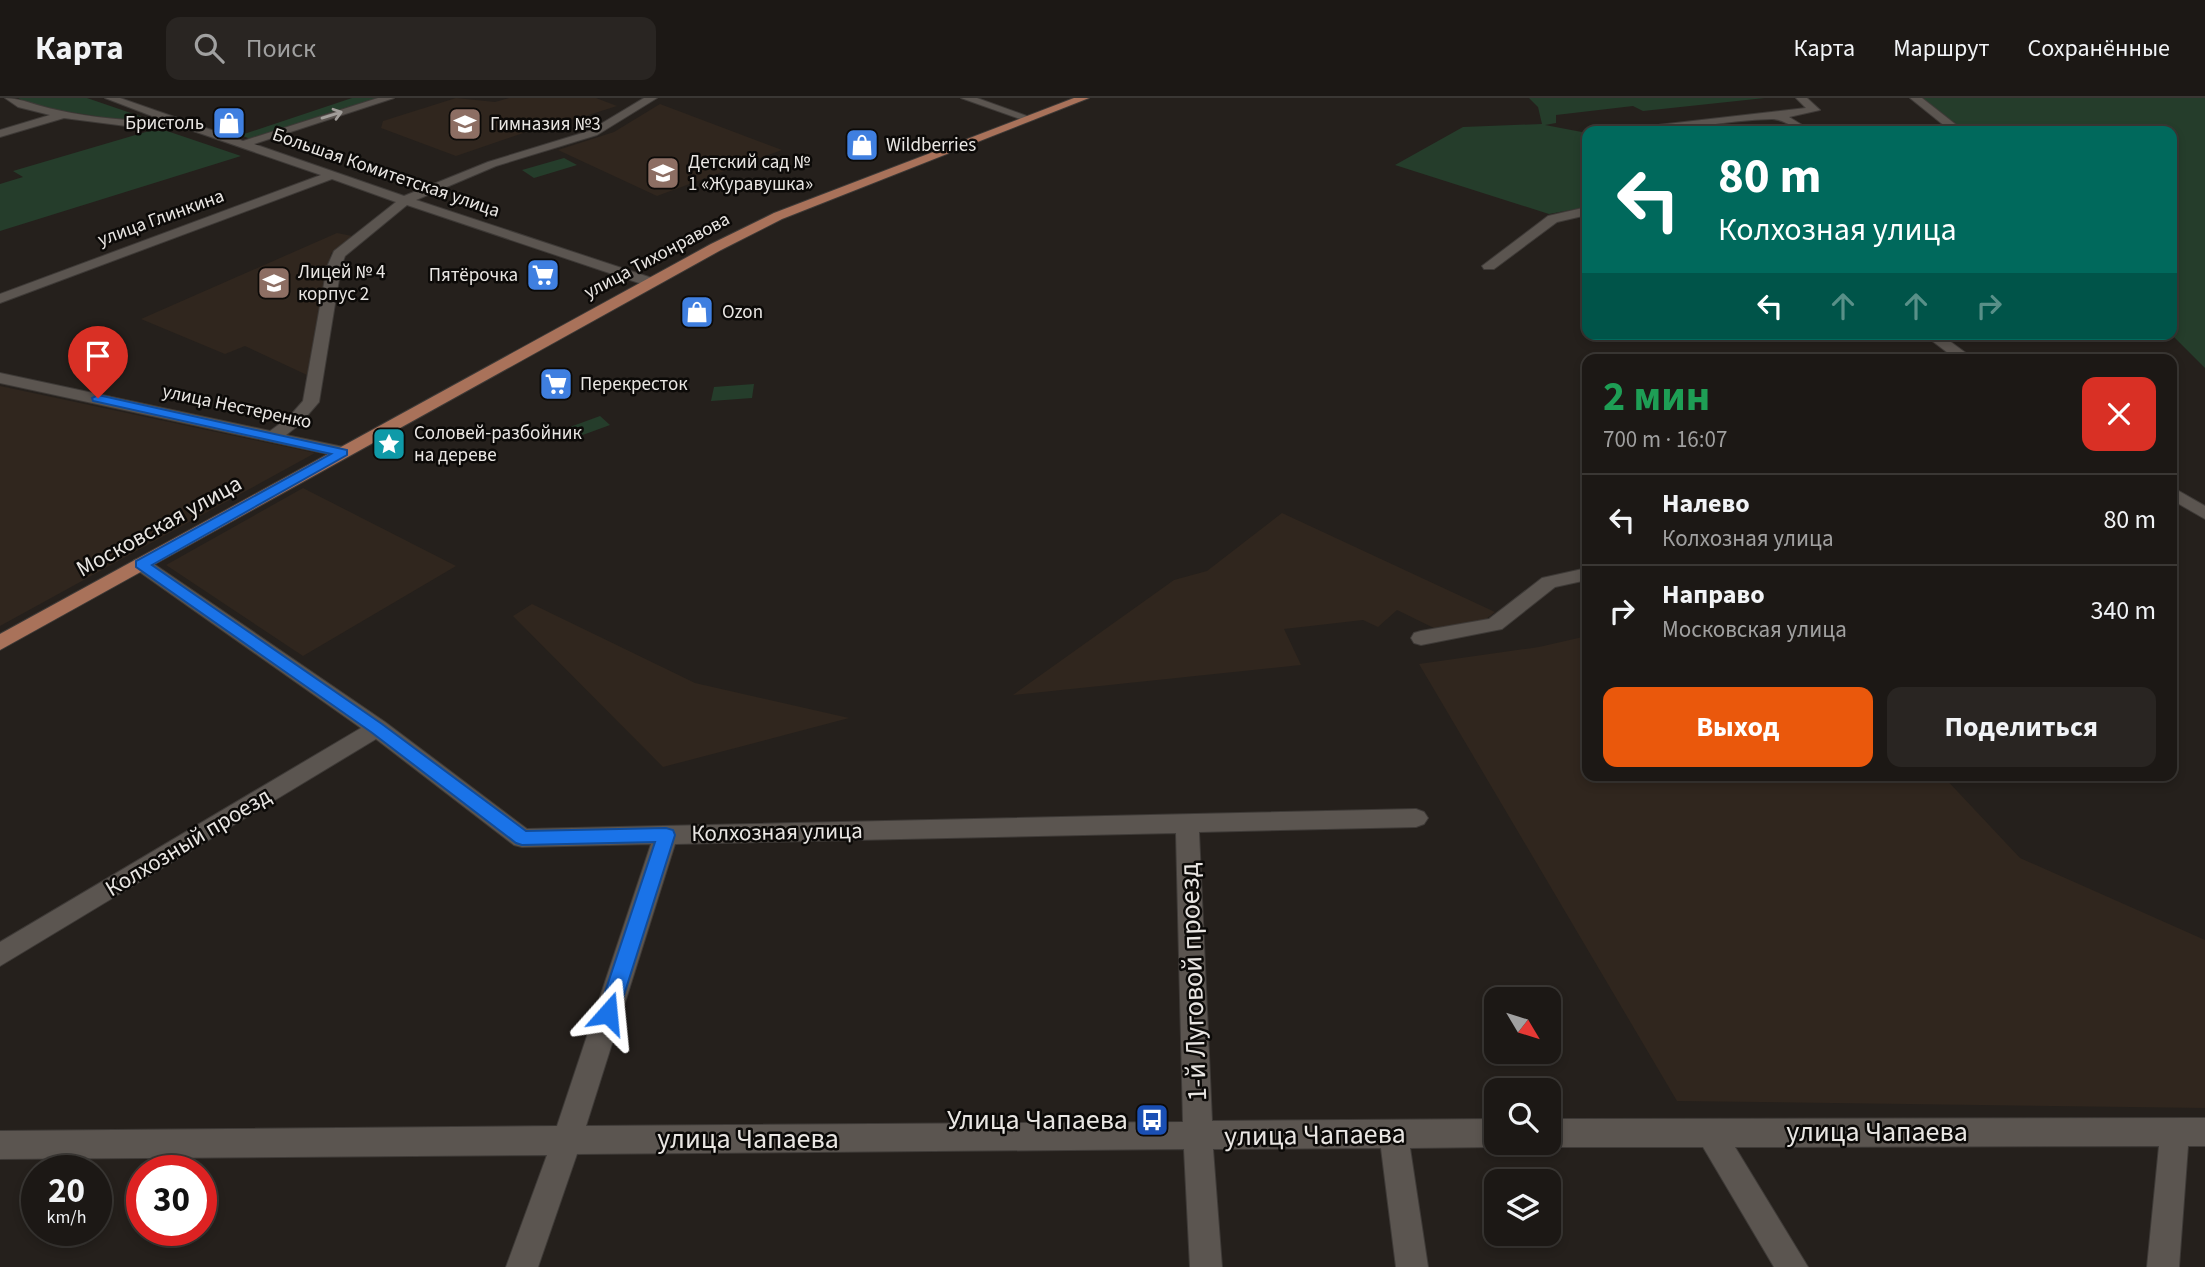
<!DOCTYPE html>
<html lang="ru">
<meta charset="utf-8">
<style>
:root{--surface:#1c1815;--page:#292522;--text:#f1f3f6;--muted:#a0a0a0;--line:#3a3734;--accent:#ea580c}
body{margin:0;font-family:"Source Sans 3",sans-serif;background:var(--page);color:var(--text);height:100vh;display:flex;flex-direction:column;font-size:26px;white-space:nowrap}
*{box-sizing:border-box;margin:0}
p{font-size:23px;color:var(--muted)}
.icon{flex:none;width:38px;height:38px;fill:none;stroke:currentColor;stroke-width:2;stroke-linecap:round;stroke-linejoin:round}
.map{position:relative;flex:1;overflow:hidden}
.drawer{position:absolute;left:1582px;top:256px;width:595px;height:427px;display:flex;flex-direction:column;background:var(--surface);border-radius:14px;box-shadow:0 4px 10px #0003,0 0 0 2px var(--line)}
.drawer>*{flex:none}
.banner{position:absolute;left:1582px;top:28px;width:595px;height:214px;border-radius:14px;box-shadow:0 4px 10px #0003,0 0 0 2px var(--line);background:#00695c;color:#fff;overflow:hidden}
.needle{width:46px;rotate:128deg}
.controls{position:absolute;left:1484px;top:889px;display:grid;gap:14px}
.controls a{display:grid;place-items:center;width:77px;height:77px;border-radius:14px;background:var(--surface);box-shadow:0 4px 10px #0003,0 0 0 2px var(--line);font-size:35px}
.speed{position:absolute;left:21px;top:1057px;display:flex;gap:14px;font-size:35px;font-weight:700;text-align:center}
.speed>*{display:grid;place-content:center;width:91px;height:91px;border-radius:50%;background:var(--surface);box-shadow:0 4px 10px #0003,0 0 0 2px var(--line);line-height:1}
.speed small{font-size:18px;font-weight:400}
.speed .limit{border:10px solid #d22;background:#fff;color:#111}
.pin{position:absolute;display:grid;place-items:center;width:60px;height:60px;color:#fff;margin:-72px -30px;border-radius:50% 50% 50% 0;rotate:-45deg;box-shadow:0 0 7px #0007}
.pin .icon{rotate:45deg}
.me{position:absolute;width:77px;margin:-38px;rotate:18deg;stroke-linejoin:round;filter:drop-shadow(0 0 5px #0008)}
.turn{display:flex;align-items:center;gap:24px;height:147px;padding:0 21px;font-size:32px}
.turn .icon{width:91px;height:91px;stroke-width:2.5}
.turn b{display:block;font-size:49px;line-height:60px}
.lanes{display:flex;align-items:center;height:66px;padding:0 21px;background:#0003;justify-content:center;gap:35px;direction:ltr}
.lanes .off{opacity:.35}
.round{display:grid;place-items:center;flex:none;width:74px;height:74px;border-radius:14px;background:var(--page)}
.headline{display:flex;align-items:center;justify-content:space-between;height:119px;padding:0 21px}
h1{font-size:42px;font-weight:700;line-height:52px;color:#1e9e55}
.cta{display:flex;gap:14px;margin-top:auto;padding:14px 21px}
.cta a{flex:1;height:80px;border-radius:14px;background:var(--accent);color:#fff;font-size:28px;font-weight:700;line-height:80px;text-align:center}
.cta a+a{background:var(--page);color:var(--text)}
ul{padding:0;list-style:none}
li{display:flex;align-items:center;gap:21px;height:91px;padding:0 21px;border-top:2px solid var(--line)}
li div{flex:1}
li b{display:block;font-size:26px}
li em{font-style:normal}
header{display:flex;align-items:center;gap:42px;box-sizing:border-box;height:98px;padding:0 35px;background:var(--surface);border-bottom:2px solid var(--line)}
header strong{font-size:33px}
nav{display:flex;gap:38px;margin-inline-start:auto;font-size:24px}
.search{width:490px;height:63px;background:var(--page);display:flex;align-items:center;gap:18px;box-sizing:border-box;padding:0 24px;border-radius:14px;color:var(--muted);font-size:26px}
.map>svg:first-child{display:block}
.built{fill:#30261e}
.green{fill:#253d2b}
.lines{fill:none;stroke-linecap:round;stroke-linejoin:round}
.minor-casing{stroke:#3e3a37;stroke-width:2}
.major-casing{stroke:#3e3a37;stroke-width:2}
.minor{fill:#5b5550;fill-rule:evenodd}
.major{fill:#a9725a;fill-rule:evenodd}
.oneway{stroke:#a29e9a}
.route{fill:#1a73e8;stroke:#114b97;stroke-width:2}
.labels{text-anchor:middle;dominant-baseline:central;stroke-width:5;stroke-linejoin:round;paint-order:stroke}
.far-poi-label{font-size:19px;fill:#e9e6e3;stroke:#0c0a08;text-anchor:start}
.far-street-label{font-size:19px;fill:#e9e6e3;stroke:#0c0a08}
.street-label{font-size:23px;fill:#e9e6e3;stroke:#0c0a08}
.near-street-label{font-size:28px;fill:#e9e6e3;stroke:#0c0a08}
.near-poi-label{font-size:28px;fill:#e9e6e3;stroke:#0c0a08;text-anchor:end}
</style>
<header>
<strong>Карта</strong>
<div class="search"><svg class="icon" aria-label="search" viewBox="0 0 24 24"><circle cx="10" cy="10" r="6"/><path d="M15 15l6 6"/></svg>Поиск</div>
<nav><a>Карта</a><a>Маршрут</a><a>Сохранённые</a></nav>
</header>
<div class="map">
<svg width="2205" height="1169" viewBox="0 0 2205 1169">
<rect width="100%" height="100%" fill="#25201c"/>
<g class="built">
<polygon points="456,0 495,4 509,0 596,0 617,8 576,21 558,23 456,58 381,30 383,23"/>
<polygon points="660,6 782,52 657,98 558,52 614,34"/>
<polygon points="337,135 357,139 331,155 307,277 245,248 225,256 141,221"/>
<polygon points="0,288 315,355 0,528"/>
<polygon points="303,390 456,468 303,558 166,467"/>
<polygon points="1282,415 1495,514 1481,525 1436,531 1397,512 1378,529 1363,522 1284,531 1301,567 1013,597 1174,482 1207,473"/>
<polygon points="532,506 695,585 849,620 663,669 513,518"/>
<polygon points="1587,538 1587,677 1942,677 2020,760 2205,842 2205,1010 1677,1003 1419,566 1539,549"/>
</g>
<g class="green">
<polygon points="18,0 87,0 160,25 140,25 31,8"/>
<polygon points="352,0 382,0 250,41 241,37"/>
<polygon points="1529,0 1765,0 1643,13 1633,8 1556,17 1556,25 1545,27 1587,35 1587,109 1549,116 1395,67 1463,29 1542,26 1538,9"/>
<polygon points="1920,0 2205,0 2205,270 2171,236 2172,33 1962,33"/>
<polygon points="149,33 167,33 241,58 0,133 0,86 23,79 13,73"/>
<polygon points="564,60 577,67 534,80 522,72"/>
<polygon points="754,286 752,300 711,303 714,289"/>
<polygon points="600,318 610,327 569,342 559,333"/>
</g>
<g class="lines">
<defs>
<g id="minor">
<path d="M5 0C22 0 39 9 57 12 92 20 129 23 165 23L105 0H120L243 43 378 0H394L254 46 404 98 488 64 589 33 644 0H657L597 37 496 68 416 102 655 181 657 184 650 188 645 187 407 107 345 158 341 169 319 304 300 326 286 337 348 350 350 354 348 358 342 359 0 285V275L270 333 288 320 303 303 327 169 334 153 396 104 332 81 0 205V196L321 77 173 26 168 29H134L64 20 0 39V32L50 17 18 9Z"/>
<polygon points="961,0 977,0 1035,21 1026,23"/>
<path d="M1796 0H1807L1820 12 1789 19 1812 33C1795 33 1785 21 1772 21 1723 22 1675 35 1626 33L1632 30 1806 10Z"/>
<polygon points="1910,0 1922,0 1964,33 1951,33"/>
<polygon points="1587,109 1587,117 1557,124 1494,171 1484,171 1482,168 1548,118"/>
<polygon points="1923,236 1940,236 1974,261 1956,261"/>
<polygon points="2172,389 2205,408 2205,421 2172,402"/>
<path d="M141 460 148 462 385 624 527 731 1416 711 1424 714 1428 720 1424 726 1416 729 1199 734 1212 1023 1496 1021V1045H1506L1496 1049 1410 1050 1428 1169H1396L1381 1050 1213 1051 1222 1169H1190L1184 1051 577 1056 538 1169H506L547 1057 0 1061V1033L557 1028 651 746 522 749 514 747 376 641 0 868V844L361 630 134 470 132 466 134 462ZM1176 735 1183 1024 586 1028 675 746Z"/>
<polygon points="1587,470 1587,482 1555,489 1502,531 1421,547 1414,545 1411,540 1414,535 1421,533 1489,521 1542,480"/>
<polygon points="2205,1020 2205,1048 2188,1048 2179,1169 2147,1169 2159,1048 1735,1049 1808,1169 1774,1169 1703,1049 1549,1049 1539,1045 1549,1045 1549,1021"/>
</g>
<polygon id="major" points="1074,0 1089,0 782,121 721,152 0,552 0,536 711,146 774,115"/>
</defs>
<use href="#minor" class="minor-casing"/>
<use href="#major" class="major-casing"/>
<use href="#minor" class="minor"/>
<use href="#major" class="major"/>
</g>
<defs><path id="oneway-shaft" d="M-6 0H5M1.5-3L5.5 0L1.5 3" fill="none" stroke-width="1.6" stroke-linecap="round" stroke-linejoin="round" transform="scale(1.75)"/></defs>
<use class="oneway" href="#oneway-shaft" transform="translate(332 17) rotate(-17)"/>
<polygon class="route" points="98,297 347,352 347,357 152,467 382,626 526,733 666,730 673,732 675,737 616,922 608,924 601,922 598,915 655,744 522,747 516,745 371,634 136,469 136,463 331,356 93,303 92,300"/>
<defs>
<symbol id="shop-square" viewBox="-11 -11 22 22"><rect x="-9" y="-9" width="18" height="18" rx="4" fill="#3f7fe0" stroke="#0c0a08"/><path d="M-5-2.5h2.3a2.7 3.5 0 0 1 5.4 0H5L5.5 6h-11ZM-1.5-2.5h3a1.5 2.3 0 0 0-3 0Z" fill="#fff"/></symbol>
<symbol id="school-square" viewBox="-11 -11 22 22"><rect x="-9" y="-9" width="18" height="18" rx="4" fill="#8d6e63" stroke="#0c0a08"/><path d="M0-5L7-2L0 1L-7-2ZM-4 1L0 2.5L4 1V4Q0 6-4 4Z" fill="#fff"/></symbol>
<symbol id="supermarket-square" viewBox="-11 -11 22 22"><rect x="-9" y="-9" width="18" height="18" rx="4" fill="#3f7fe0" stroke="#0c0a08"/><path d="M-6-5.5h2.5l.6 2H6L4.5 2H-2.5L-4.4-4H-6ZM-1.5 3.2a1.3 1.3 0 1 0 .1 0ZM3 3.2a1.3 1.3 0 1 0 .1 0Z" fill="#fff"/></symbol>
<symbol id="sight-square" viewBox="-11 -11 22 22"><rect x="-9" y="-9" width="18" height="18" rx="4" fill="#0f9aa8" stroke="#0c0a08"/><path d="M0-6L1.8-2.2L6-1.7L2.9 1.2L3.7 5.4L0 3.3L-3.7 5.4L-2.9 1.2L-6-1.7L-1.8-2.2Z" fill="#fff"/></symbol>
<symbol id="bus-square" viewBox="-11 -11 22 22"><rect x="-9" y="-9" width="18" height="18" rx="4" fill="#1a4fb4" stroke="#0c0a08"/><path d="M-5-6H5V4H4V6H2V4H-2V6H-4V4H-5ZM-3.5-4V0h7V-4ZM-3.5 1.2v1.5H-2V1.2ZM2 1.2v1.5H3.5V1.2Z" fill="#fff"/></symbol>
</defs>
<g fill-rule="evenodd">
<use href="#shop-square" x="210" y="6" width="38" height="38"/>
<use href="#school-square" x="446" y="7" width="38" height="38"/>
<use href="#shop-square" x="843" y="28" width="38" height="38"/>
<use href="#school-square" x="644" y="56" width="38" height="38"/>
<use href="#supermarket-square" x="524" y="158" width="38" height="38"/>
<use href="#school-square" x="255" y="166" width="38" height="38"/>
<use href="#shop-square" x="678" y="195" width="38" height="38"/>
<use href="#supermarket-square" x="537" y="267" width="38" height="38"/>
<use href="#sight-square" x="370" y="327" width="38" height="38"/>
<use href="#bus-square" x="1133" y="1003" width="38" height="38"/>
</g>
<g class="labels">
<g class="far-poi-label">
<text x="204" y="25" text-anchor="end">Бристоль</text>
<text x="490" y="26">Гимназия №3</text>
<text x="886" y="47">Wildberries</text>
<text x="688" y="64">Детский сад №<tspan x="688" dy="22">1 «Журавушка»</tspan></text>
<text x="298" y="174">Лицей № 4<tspan x="298" dy="22">корпус 2</tspan></text>
<text x="518" y="177" text-anchor="end">Пятёрочка</text>
<text x="722" y="214">Ozon</text>
<text x="580" y="286">Перекресток</text>
<text x="414" y="335">Соловей-разбойник<tspan x="414" dy="22">на дереве</tspan></text>
</g>
<g class="far-street-label">
<text transform="translate(386 75) rotate(19)">Большая Комитетская улица</text>
<text transform="translate(161 120) rotate(-20)">улица Глинкина</text>
<text transform="translate(657 158) rotate(-28)">улица Тихонравова</text>
<text transform="translate(237 309) rotate(12)">улица Нестеренко</text>
</g>
<g class="street-label">
<text transform="translate(159 428) rotate(-29)">Московская улица</text>
<text transform="translate(777 734) rotate(-1)">Колхозная улица</text>
<text transform="translate(188 744) rotate(-31)">Колхозный проезд</text>
</g>
<g class="near-street-label">
<text transform="translate(1193 884) rotate(-92)">1-й Луговой проезд</text>
<text x="1877" y="1034">улица Чапаева</text>
<text transform="translate(1315 1037) rotate(-1)">улица Чапаева</text>
<text x="748" y="1041">улица Чапаева</text>
</g>
<g class="near-poi-label">
<text x="1128" y="1022">Улица Чапаева</text>
</g>
</g>
</svg>
<div class="controls">
<a><svg class="needle" viewBox="-14 -14 28 28"><path d="M0-13l5 13h-10z" fill="#e53935"/><path d="M0 13l5-13h-10z" fill="#a0a0a0"/></svg></a>
<a><svg class="icon" aria-label="search" viewBox="0 0 24 24"><circle cx="10" cy="10" r="6"/><path d="M15 15l6 6"/></svg></a>
<a><svg class="icon" aria-label="layers" viewBox="0 0 24 24"><path d="M12 4l9 5-9 5-9-5zM3 14l9 5 9-5"/></svg></a>
</div>
<div class="speed"><div>20<small>km/h</small></div><div class="limit">30</div></div>
<div class="pin" style="left:98px;top:300px;background:#d93025"><svg class="icon" aria-label="arrive" viewBox="0 0 24 24"><path d="M6 21V4h12l-3 4 3 4H6"/></svg></div>
<svg class="me" style="left:608px;top:915px" viewBox="-20 -20 40 40"><path d="M0-17L14 15 0 8-14 15z" fill="#1a73e8" stroke="#fff" stroke-width="4"/></svg>
<div class="banner">
<div class="turn"><svg class="icon" aria-label="left" viewBox="0 0 24 24"><path d="M17 20v-9H6M10 6l-5 5 5 5"/></svg><div><b>80 m</b>Колхозная улица</div></div>
<div class="lanes"><svg class="icon" aria-label="left" viewBox="0 0 24 24"><path d="M17 20v-9H6M10 6l-5 5 5 5"/></svg><svg class="icon off" aria-label="ahead" viewBox="0 0 24 24"><path d="M12 20V5M6 11l6-6 6 6"/></svg><svg class="icon off" aria-label="ahead" viewBox="0 0 24 24"><path d="M12 20V5M6 11l6-6 6 6"/></svg><svg class="icon off" aria-label="right" viewBox="0 0 24 24"><path d="M7 20v-9h11M14 6l5 5-5 5"/></svg></div>
</div>
<section class="drawer">
<div class="headline"><div><h1>2 мин</h1><p>700 m · 16:07</p></div><a class="round" style="background:#d93025;color:#fff"><svg class="icon" aria-label="close" viewBox="0 0 24 24"><path d="M6 6l12 12M18 6L6 18"/></svg></a></div>
<ul>
<li><svg class="icon" aria-label="left" viewBox="0 0 24 24"><path d="M17 20v-9H6M10 6l-5 5 5 5"/></svg><div><b>Налево</b><p>Колхозная улица</p></div><em>80 m</em></li>
<li><svg class="icon" aria-label="right" viewBox="0 0 24 24"><path d="M7 20v-9h11M14 6l5 5-5 5"/></svg><div><b>Направо</b><p>Московская улица</p></div><em>340 m</em></li>
</ul>
<div class="cta"><a>Выход</a><a>Поделиться</a></div>
</section>
</div>
